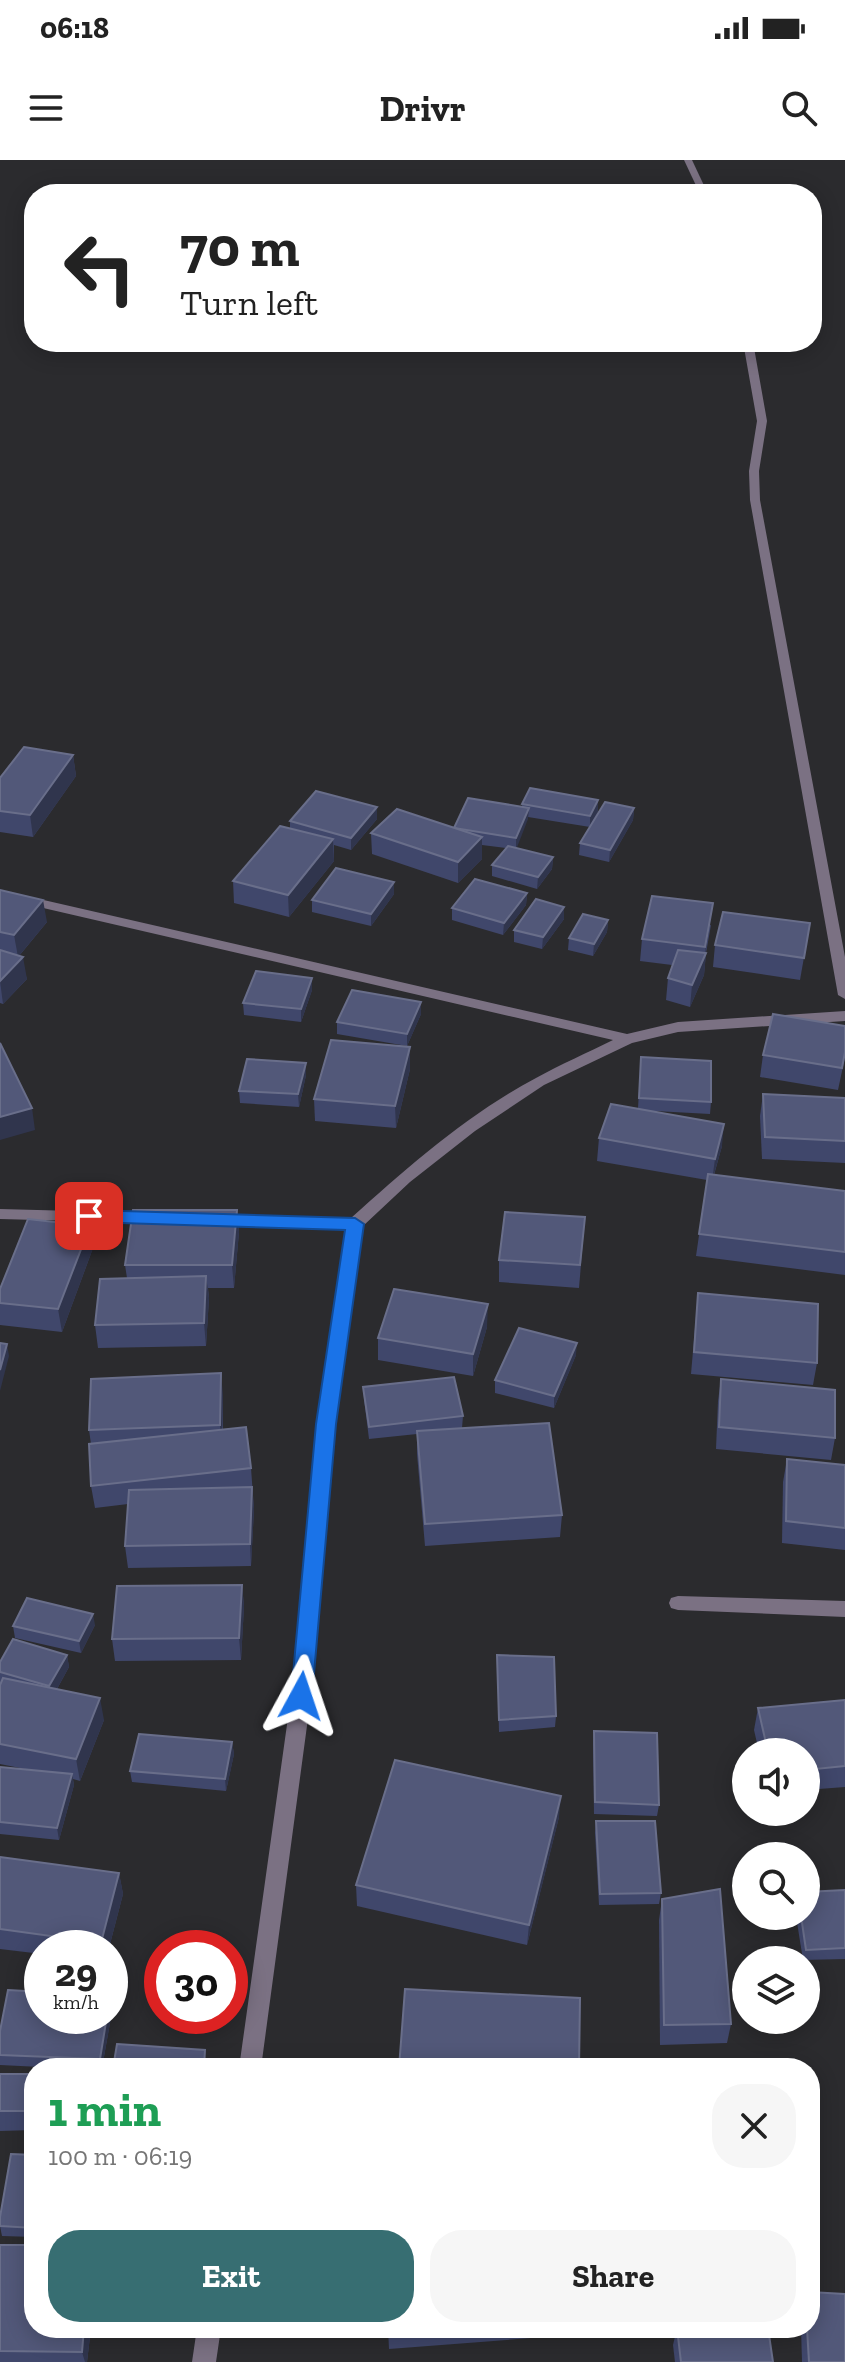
<!DOCTYPE html>
<meta charset="utf-8">
<style>
:root{--surface:#fff;--page:#f6f6f6;--text:#222;--muted:#767676;--accent:#376e72}
body{margin:0;font-family:"Zilla Slab",serif;background:var(--page);color:var(--text);height:100vh;display:flex;flex-direction:column;font-size:30px;white-space:nowrap}
*{box-sizing:border-box;margin:0}
p{font-size:26px;color:var(--muted)}
.icon{flex:none;width:44px;height:44px;fill:none;stroke:currentColor;stroke-width:2;stroke-linecap:round;stroke-linejoin:round}
.map{position:relative;flex:1;overflow:hidden}
.side{position:absolute;left:24px;top:1898px;width:796px;height:280px;display:flex;flex-direction:column;background:var(--surface);border-radius:32px;box-shadow:0 4px 20px #0003}
.side>*{flex:none}
.hud{position:absolute;left:24px;top:24px;width:798px;height:168px;border-radius:32px;box-shadow:0 4px 20px #0003;background:#fff;color:var(--text);overflow:hidden}
.tools{position:absolute;left:732px;top:1578px;display:grid;gap:16px}
.tools a{display:grid;place-items:center;width:88px;height:88px;border-radius:50%;background:var(--surface);box-shadow:0 4px 20px #0003;font-size:40px}
.speed{position:absolute;left:24px;top:1770px;display:flex;gap:16px;font-size:40px;font-weight:700;text-align:center}
.speed>*{display:grid;place-content:center;width:104px;height:104px;border-radius:50%;background:var(--surface);box-shadow:0 4px 20px #0003;line-height:1}
.speed small{font-size:20px;font-weight:400}
.speed .limit{border:12px solid #d22;background:#fff;color:#111}
.pin{position:absolute;display:grid;place-items:center;width:68px;height:68px;color:#fff;margin:-34px;border-radius:16px;box-shadow:0 4px 12px #0006}
.me{position:absolute;width:88px;margin:-44px;rotate:5deg;stroke-linejoin:round;filter:drop-shadow(0 0 6px #0008)}
.turn{display:flex;align-items:center;gap:28px;height:168px;padding:0 24px;font-size:36px}
.turn .icon{width:104px;height:104px;stroke-width:2.5}
.turn b{display:block;font-size:56px;line-height:68px}
.round{display:grid;place-items:center;flex:none;width:84px;height:84px;border-radius:32px;background:var(--page)}
.headline{display:flex;align-items:center;justify-content:space-between;height:136px;padding:0 24px}
h1{font-size:48px;font-weight:700;line-height:60px;color:#1e9e55}
.action{display:flex;gap:16px;margin-top:auto;padding:16px 24px}
.action a{flex:1;height:92px;border-radius:32px;background:var(--accent);color:#fff;font-size:32px;font-weight:700;line-height:92px;text-align:center}
.action a+a{background:var(--page);color:var(--text)}
.status{display:flex;justify-content:space-between;align-items:center;height:56px;padding:0 40px;background:var(--surface);direction:ltr}
.status svg{height:22px;fill:currentColor}
header{display:flex;justify-content:space-between;align-items:center;height:104px;padding:0 24px;background:var(--surface);font-size:36px;font-weight:700}
.map>svg:first-child{display:block}
.lines{fill:none;stroke-linecap:round;stroke-linejoin:round}
.street{fill:#7b7183;fill-rule:evenodd}
.wall{fill:#40476b}
.shaded-wall{fill:#30354d}
.building{fill:#525879;stroke:#696e8a;stroke-width:2}
.route{fill:#1a73e8;stroke:#114b97;stroke-width:2}
</style>
<div class="status"><b>06:18</b><svg viewBox="0 0 49 12"><path d="M0 12V9h3v3zM5 12V6h3v6zM10 12V3h3v9zM15 12V0h3v12zM26 1h20v11H26zM47 4h2v5h-2z"/></svg></div>
<header><svg class="icon" aria-label="menu" viewBox="0 0 24 24"><path d="M4 6h16M4 12h16M4 18h16"/></svg>Drivr<svg class="icon" aria-label="search" viewBox="0 0 24 24"><circle cx="10" cy="10" r="6"/><path d="M15 15l6 6"/></svg></header>
<div class="map">
<svg width="845" height="2202" viewBox="0 0 845 2202">
<rect width="100%" height="100%" fill="#2b2b2e"/>
<g class="lines">
<g class="street">
<polygon points="684,0 692,0 708,34 700,34"/>
<polygon points="743,182 753,182 767,261 759,311 760,340 845,797 845,839 838,835 750,340 749,311 757,261"/>
<path d="M0 730 627 874 678 862 845 851V861L678 872 632 883 544 925 475 971 410 1022 363 1066 335 1264 311 1536 261 1908H239L291 1536 317 1264 346 1069 218 1065 210 1060 218 1055 351 1058C408 1007 468 954 536 918 561 904 587 893 613 880L0 738Z"/>
<polygon points="0,1049 150,1053 158,1058 150,1063 0,1059"/>
<polygon points="678,1436 845,1441 845,1457 678,1450 671,1448 669,1443 671,1438"/>
<polygon points="197,2168 221,2168 216,2202 192,2202"/>
</g>
</g>
<g class="wall">
<polygon points="73,595 76,616 33,677 0,672 0,618"/>
<polygon points="598,640 598,651 590,667 528,657 516,688 553,697 552,709 537,729 492,716 492,705 506,688 482,685 482,699 458,723 372,694 371,673 454,668 522,647 522,644"/>
<polygon points="377,647 377,659 351,690 334,685 334,701 289,757 234,743 233,721 290,668 290,661"/>
<polygon points="634,648 633,660 609,702 579,695 580,683"/>
<polygon points="0,730 47,762 19,796 27,819 3,844 0,843"/>
<polygon points="527,733 526,745 503,775 452,760 452,748"/>
<polygon points="394,734 371,766 312,752 312,740"/>
<polygon points="564,747 564,759 542,789 514,782 514,770"/>
<polygon points="608,760 607,772 593,796 568,790 569,778"/>
<polygon points="810,763 800,820 713,807 715,785"/>
<polygon points="711,765 706,793 704,815 690,847 666,840 668,818 672,805 640,801 642,779"/>
<polygon points="312,818 312,830 301,862 244,855 243,843"/>
<polygon points="421,854 407,886 337,874 337,862"/>
<polygon points="763,895 845,897 838,930 760,917"/>
<polygon points="641,897 711,942 710,954 655,951 722,986 714,1015 845,1031 845,1115 696,1096 707,1020 597,1001 599,978 638,948"/>
<polygon points="306,903 306,915 299,947 240,943 239,931"/>
<polygon points="410,909 396,968 315,961 314,939"/>
<polygon points="763,934 845,938 845,1003 762,999 760,956"/>
<polygon points="237,1050 239,1072 234,1128 208,1128 209,1138 206,1186 98,1188 95,1165 127,1118 125,1105"/>
<polygon points="585,1057 579,1128 499,1122 499,1100"/>
<polygon points="93,1088 62,1172 0,1165 0,1143"/>
<polygon points="698,1133 817,1203 813,1225 691,1214"/>
<polygon points="487,1167 473,1216 378,1200 378,1178"/>
<polygon points="576,1195 554,1248 495,1233 495,1220"/>
<polygon points="721,1219 835,1278 831,1300 716,1289 718,1241"/>
<polygon points="363,1227 463,1256 462,1268 562,1355 560,1377 425,1386 417,1294 417,1274 369,1279 364,1239"/>
<polygon points="223,1235 223,1269 251,1308 254,1349 251,1406 128,1408 125,1386 128,1344 95,1348 91,1326 91,1284 89,1270"/>
<polygon points="787,1299 845,1305 845,1390 782,1383 783,1322"/>
<polygon points="242,1425 244,1446 241,1500 115,1501 112,1479"/>
<polygon points="95,1465 81,1493 15,1478 13,1466"/>
<polygon points="67,1495 69,1507 57,1529 104,1560 80,1621 73,1619 74,1625 59,1680 0,1674 0,1607 25,1609 0,1604 0,1502"/>
<polygon points="497,1495 556,1556 555,1567 499,1572"/>
<polygon points="845,1540 845,1627 806,1630 806,1592 759,1592 754,1570 758,1548"/>
<polygon points="594,1571 659,1645 657,1656 594,1654 593,1583"/>
<polygon points="232,1582 234,1594 226,1631 132,1622 130,1611"/>
<polygon points="559,1657 527,1785 357,1746 356,1725"/>
<polygon points="596,1661 661,1733 659,1744 599,1745 595,1673"/>
<polygon points="0,1697 119,1713 123,1734 109,1788 42,1788 42,1794 0,1789"/>
<polygon points="845,1730 845,1799 803,1800 796,1756 806,1756"/>
<polygon points="662,1739 731,1864 727,1883 660,1885 659,1760"/>
<polygon points="113,1846 102,1908 61,1908 0,1905 0,1871"/>
<polygon points="0,1914 34,1914 34,1970 0,1971"/>
<polygon points="34,1995 34,2077 2,2076 0,2066"/>
<polygon points="0,2085 34,2168 91,2168 87,2202 0,2202"/>
<polygon points="388,2168 545,2168 544,2177 389,2189"/>
<polygon points="677,2168 773,2202 675,2202 673,2185"/>
<polygon points="801,2168 810,2168 845,2202 802,2202"/>
</g>
<g class="shaded-wall">
<polygon points="73,595 76,616 33,677 30,655"/>
<polygon points="598,640 598,651 590,667 590,656"/>
<polygon points="377,647 377,659 351,690 351,678"/>
<polygon points="529,648 528,659 516,690 516,678"/>
<polygon points="634,648 633,660 609,702 610,690"/>
<polygon points="482,677 482,699 458,723 458,702"/>
<polygon points="333,679 334,701 289,757 288,735"/>
<polygon points="553,697 552,709 537,729 538,717"/>
<polygon points="394,722 394,734 371,766 371,754"/>
<polygon points="527,733 526,745 503,775 504,763"/>
<polygon points="43,740 47,762 18,797 14,775"/>
<polygon points="713,743 705,795 706,793 704,815 690,847 692,825 704,798"/>
<polygon points="564,747 564,759 542,789 543,777"/>
<polygon points="608,760 607,772 593,796 594,784"/>
<polygon points="23,797 27,819 3,844 0,821"/>
<polygon points="312,818 312,830 301,862 301,849"/>
<polygon points="421,842 421,854 407,886 407,874"/>
<polygon points="410,887 410,909 396,968 395,946"/>
<polygon points="306,903 306,915 299,947 298,934"/>
<polygon points="32,948 35,970 0,980 0,957"/>
<polygon points="724,964 722,986 712,1021 715,999"/>
<polygon points="237,1050 239,1072 234,1128 232,1105"/>
<polygon points="90,1066 93,1088 62,1172 58,1149"/>
<polygon points="206,1116 209,1138 206,1186 204,1163"/>
<polygon points="488,1144 487,1167 473,1216 473,1194"/>
<polygon points="577,1183 576,1195 554,1248 554,1236"/>
<polygon points="7,1184 9,1196 0,1231 0,1210"/>
<polygon points="221,1213 223,1235 222,1287 220,1265"/>
<polygon points="252,1327 254,1349 251,1406 250,1384"/>
<polygon points="242,1425 244,1446 241,1500 239,1478"/>
<polygon points="93,1454 95,1465 81,1493 79,1481"/>
<polygon points="67,1495 69,1507 52,1538 49,1526"/>
<polygon points="100,1538 104,1560 80,1621 76,1599"/>
<polygon points="232,1582 234,1594 226,1631 225,1619"/>
<polygon points="72,1614 74,1625 59,1680 57,1668"/>
<polygon points="561,1636 559,1657 527,1785 529,1765"/>
<polygon points="119,1713 123,1734 109,1788 102,1788 101,1783"/>
<polygon points="111,1835 113,1846 102,1908 100,1899 107,1856 110,1856"/>
<polygon points="84,2168 91,2168 87,2202 85,2202 82,2192"/>
</g>
<g class="building">
<polygon points="24,587 73,595 30,655 0,651 0,618"/>
<polygon points="530,628 598,640 590,656 522,644"/>
<polygon points="316,631 377,647 351,678 290,661"/>
<polygon points="468,638 529,648 516,678 454,668"/>
<polygon points="605,642 634,648 610,690 580,683"/>
<polygon points="397,649 482,677 458,702 371,673"/>
<polygon points="280,666 333,679 288,735 233,721"/>
<polygon points="508,686 553,697 538,717 492,705"/>
<polygon points="336,708 394,722 371,754 312,740"/>
<polygon points="475,719 527,733 504,763 452,748"/>
<polygon points="0,730 43,740 14,775 0,772"/>
<polygon points="652,736 713,743 705,787 642,779"/>
<polygon points="536,739 564,747 543,777 514,770"/>
<polygon points="723,752 810,763 804,798 715,785"/>
<polygon points="583,754 608,760 594,784 569,778"/>
<polygon points="0,790 23,797 0,821"/>
<polygon points="678,790 706,793 692,825 668,818"/>
<polygon points="256,811 312,818 301,849 243,843"/>
<polygon points="352,830 421,842 407,874 337,862"/>
<polygon points="773,854 845,866 845,892 842,908 763,895"/>
<polygon points="331,880 410,887 395,946 314,939"/>
<polygon points="0,883 32,948 0,957"/>
<polygon points="641,897 711,901 711,942 639,938"/>
<polygon points="247,899 306,903 298,934 239,931"/>
<polygon points="763,934 845,938 845,981 765,977"/>
<polygon points="611,944 724,964 715,999 599,978"/>
<polygon points="708,1014 845,1031 845,1092 699,1074"/>
<polygon points="133,1050 237,1050 232,1105 125,1105"/>
<polygon points="505,1052 585,1057 580,1105 499,1100"/>
<polygon points="28,1059 90,1066 58,1149 0,1143 0,1129"/>
<polygon points="206,1116 204,1163 95,1165 100,1119"/>
<polygon points="394,1129 488,1144 473,1194 378,1178"/>
<polygon points="698,1133 818,1144 817,1203 694,1192"/>
<polygon points="519,1168 577,1183 554,1236 495,1220"/>
<polygon points="0,1183 7,1184 0,1210"/>
<polygon points="221,1213 220,1265 89,1270 91,1219"/>
<polygon points="454,1217 463,1256 369,1267 363,1227"/>
<polygon points="721,1219 835,1230 835,1278 719,1267"/>
<polygon points="549,1263 562,1355 425,1364 417,1271"/>
<polygon points="246,1267 251,1308 91,1326 89,1284"/>
<polygon points="787,1299 845,1305 845,1368 786,1361"/>
<polygon points="252,1327 250,1384 125,1386 129,1330"/>
<polygon points="242,1425 239,1478 112,1479 117,1426"/>
<polygon points="27,1438 93,1454 79,1481 13,1466"/>
<polygon points="13,1479 67,1495 49,1526 0,1512 0,1502"/>
<polygon points="497,1495 554,1497 556,1556 499,1560"/>
<polygon points="3,1518 100,1538 76,1599 0,1584 0,1525"/>
<polygon points="845,1540 845,1606 806,1610 806,1592 768,1592 758,1548"/>
<polygon points="594,1571 657,1573 659,1645 595,1642"/>
<polygon points="139,1574 232,1582 225,1619 130,1611"/>
<polygon points="395,1600 561,1636 529,1765 356,1725"/>
<polygon points="0,1607 72,1614 57,1668 0,1662"/>
<polygon points="596,1661 655,1661 661,1733 600,1734"/>
<polygon points="0,1697 119,1713 101,1783 0,1769"/>
<polygon points="720,1729 731,1864 664,1865 662,1739"/>
<polygon points="845,1730 845,1788 806,1790 801,1756 806,1756 806,1732"/>
<polygon points="405,1829 580,1838 579,1908 399,1908"/>
<polygon points="8,1830 42,1832 42,1856 107,1856 100,1899 0,1895 0,1871"/>
<polygon points="117,1884 205,1890 204,1908 113,1908"/>
<rect x="0" y="1914" width="34" height="37"/>
<polygon points="11,1994 34,1995 34,2068 0,2066 0,2057"/>
<polygon points="0,2085 34,2085 34,2168 84,2168 82,2192 0,2191"/>
<polygon points="810,2132 845,2134 845,2202 809,2202 807,2168 810,2168"/>
<polygon points="388,2168 438,2168 389,2172"/>
<polygon points="677,2168 768,2168 773,2202 681,2202"/>
</g>
<polygon class="route" points="89,1050 355,1058 364,1064 336,1264 312,1536 309,1542 301,1545 294,1542 291,1536 316,1264 345,1070 89,1062 80,1056"/>
</svg>
<div class="tools">
<a><svg class="icon" aria-label="sound" viewBox="0 0 24 24"><path d="M4 9h4l5-4v14l-5-4H4zM17 9q2 3 0 6"/></svg></a>
<a><svg class="icon" aria-label="search" viewBox="0 0 24 24"><circle cx="10" cy="10" r="6"/><path d="M15 15l6 6"/></svg></a>
<a><svg class="icon" aria-label="layers" viewBox="0 0 24 24"><path d="M12 4l9 5-9 5-9-5zM3 14l9 5 9-5"/></svg></a>
</div>
<div class="speed"><div>29<small>km/h</small></div><div class="limit">30</div></div>
<div class="pin" style="left:89px;top:1056px;background:#d93025"><svg class="icon" aria-label="arrive" viewBox="0 0 24 24"><path d="M6 21V4h12l-3 4 3 4H6"/></svg></div>
<svg class="me" style="left:301px;top:1536px" viewBox="-20 -20 40 40"><path d="M0-17L14 15 0 8-14 15z" fill="#1a73e8" stroke="#fff" stroke-width="4"/></svg>
<div class="hud">
<div class="turn"><svg class="icon" aria-label="left" viewBox="0 0 24 24"><path d="M17 20v-9H6M10 6l-5 5 5 5"/></svg><div><b>70 m</b>Turn left</div></div>
</div>
<section class="side">
<div class="headline"><div><h1>1 min</h1><p>100 m · 06:19</p></div><a class="round"><svg class="icon" aria-label="close" viewBox="0 0 24 24"><path d="M6 6l12 12M18 6L6 18"/></svg></a></div>
<div class="action"><a>Exit</a><a>Share</a></div>
</section>
</div>
